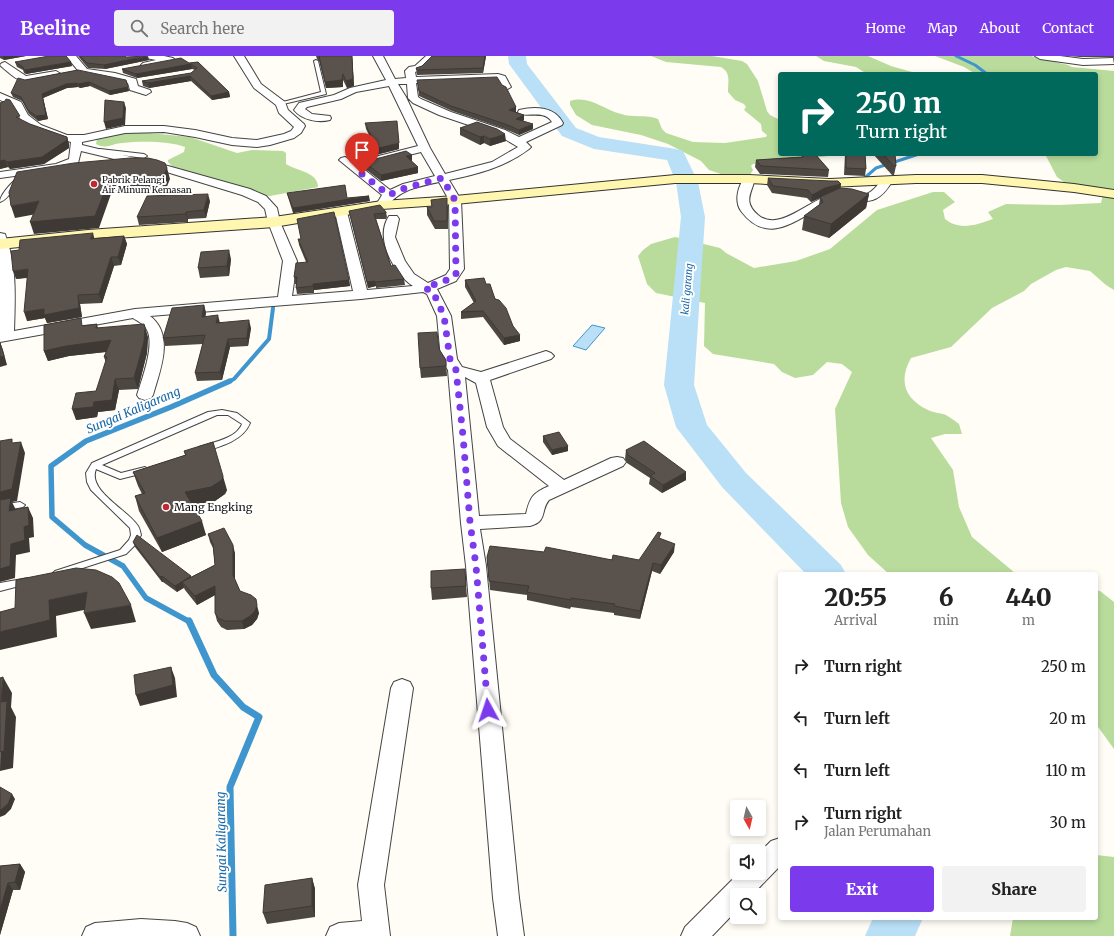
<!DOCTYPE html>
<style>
:root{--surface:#fff;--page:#f2f2f2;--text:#222;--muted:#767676;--accent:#7c3aed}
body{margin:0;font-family:Merriweather,serif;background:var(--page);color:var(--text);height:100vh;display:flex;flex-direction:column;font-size:15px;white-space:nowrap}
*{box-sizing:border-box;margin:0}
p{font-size:13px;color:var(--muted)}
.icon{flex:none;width:22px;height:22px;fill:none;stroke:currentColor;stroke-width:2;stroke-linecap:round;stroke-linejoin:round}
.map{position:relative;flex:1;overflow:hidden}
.panel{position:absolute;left:778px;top:516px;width:320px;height:348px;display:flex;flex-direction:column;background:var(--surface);border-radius:4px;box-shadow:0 2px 6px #0003}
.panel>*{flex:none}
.top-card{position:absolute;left:778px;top:16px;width:320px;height:84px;border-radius:4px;box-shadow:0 2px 6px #0003;background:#00695c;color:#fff;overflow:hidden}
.needle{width:26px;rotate:172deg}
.buttons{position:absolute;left:730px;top:744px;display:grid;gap:8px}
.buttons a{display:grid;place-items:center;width:36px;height:36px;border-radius:4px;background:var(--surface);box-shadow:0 2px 6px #0003;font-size:20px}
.pin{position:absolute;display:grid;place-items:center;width:34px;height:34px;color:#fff;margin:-41px -17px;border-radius:50% 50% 50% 0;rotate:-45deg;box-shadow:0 0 4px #0007}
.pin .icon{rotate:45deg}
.me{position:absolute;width:44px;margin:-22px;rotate:355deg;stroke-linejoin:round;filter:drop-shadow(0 0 3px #0008)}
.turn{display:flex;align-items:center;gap:14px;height:84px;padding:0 12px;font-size:18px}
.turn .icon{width:52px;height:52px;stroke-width:2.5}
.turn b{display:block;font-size:28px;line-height:34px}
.eta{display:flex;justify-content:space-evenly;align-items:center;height:68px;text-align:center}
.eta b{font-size:24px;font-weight:800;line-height:28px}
.action{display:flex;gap:8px;margin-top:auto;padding:8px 12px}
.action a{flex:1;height:46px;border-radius:4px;background:var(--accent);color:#fff;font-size:16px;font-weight:800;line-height:46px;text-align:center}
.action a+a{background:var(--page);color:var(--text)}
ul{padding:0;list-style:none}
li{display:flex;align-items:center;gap:12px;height:52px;padding:0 12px}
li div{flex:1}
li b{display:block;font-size:15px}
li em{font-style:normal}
header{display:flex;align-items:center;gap:24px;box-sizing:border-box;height:56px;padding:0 20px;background:var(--accent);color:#fff}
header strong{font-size:19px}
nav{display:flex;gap:22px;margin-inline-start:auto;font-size:14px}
.search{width:280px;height:36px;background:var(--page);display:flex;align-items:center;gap:10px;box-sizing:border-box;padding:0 14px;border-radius:4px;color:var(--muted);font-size:15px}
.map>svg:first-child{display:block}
.forest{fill:#b9dc9c}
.water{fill:#b9e0f7;stroke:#3f96cf}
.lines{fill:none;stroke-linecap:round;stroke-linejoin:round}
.stream-far3{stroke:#3f96cf;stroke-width:3}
.stream-far2{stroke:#3f96cf;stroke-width:4}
.stream-far1{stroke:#3f96cf;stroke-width:5.5}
.stream{stroke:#3f96cf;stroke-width:7}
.river{fill:#b9e0f7;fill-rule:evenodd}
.lane-casing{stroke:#444;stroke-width:2}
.street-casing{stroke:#444;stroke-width:2}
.secondary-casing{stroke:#333;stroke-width:2}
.lane{fill:#fff;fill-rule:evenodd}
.street{fill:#fff;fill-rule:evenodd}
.secondary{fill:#fff6b0;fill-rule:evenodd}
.wall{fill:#4d4742}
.shaded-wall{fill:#3f3936}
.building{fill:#5a524d;stroke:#3f3936}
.route{stroke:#7c3aed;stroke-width:7;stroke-dasharray:0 12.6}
.poi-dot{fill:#c4262e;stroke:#fff;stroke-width:1.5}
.labels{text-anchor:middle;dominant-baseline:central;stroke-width:4;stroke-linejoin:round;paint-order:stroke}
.far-poi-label{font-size:9px;fill:#111;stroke:#fff;text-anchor:start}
.far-water-label{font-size:10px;font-style:italic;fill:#1768a6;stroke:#fff}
.poi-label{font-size:11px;fill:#111;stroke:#fff;text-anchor:start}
.water-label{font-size:12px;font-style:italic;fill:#1768a6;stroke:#fff}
</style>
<header>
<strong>Beeline</strong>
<div class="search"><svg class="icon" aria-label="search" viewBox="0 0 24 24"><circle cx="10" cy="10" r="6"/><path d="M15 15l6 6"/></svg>Search here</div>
<nav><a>Home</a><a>Map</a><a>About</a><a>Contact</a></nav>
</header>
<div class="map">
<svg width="1114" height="880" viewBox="0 0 1114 880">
<rect width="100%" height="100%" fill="#fffdf5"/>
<g class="forest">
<path d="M651 0H712L742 5 747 8 758 25 767 55 770 59 780 64V98L836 99 821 101H799L769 107 753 108 751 110 753 114 750 119 727 120 709 114 701 105 668 88 641 79 592 69 576 59 570 49V45C590 39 602 53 621 58 633 62 646 58 658 63L662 73 666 77 693 86 725 87 766 81 767 79 762 75 761 68 744 54 746 51 744 48 735 44 728 36C728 25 731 17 721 11L666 6Z"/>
<polygon points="816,0 868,0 891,10 919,18 867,18 856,11 824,5"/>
<path d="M935 0H1031L1068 9 1072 11 1114 15V234L1106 229 1090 215 1066 211 1056 214 1031 228 1024 235 992 252 951 291 911 302C898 325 905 343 928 354 934 357 941 357 946 359 951 362 955 365 959 368L962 378H945L931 382 953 414 959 451 972 481 1015 517 1019 518H889L868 499 848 471 841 447 835 353 852 316 842 308 827 306 813 319 795 322 782 316 774 308 713 298 704 290 705 247 656 237 647 228 638 200 643 194 651 188 675 181 720 192 726 197 754 212 796 205 830 193 877 154 933 136H944L955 146 943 154 945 163C960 175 976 169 993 163L988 156 1006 148 1059 149 1101 147 1104 134 1064 126 1057 121 1045 98H1096V18H976L964 11Z"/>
<path d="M140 76 190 81 237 97 252 94 283 95 286 97V108C297 115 318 116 318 131L270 140H264L173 111 168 106V104L184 96 185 91C170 85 140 85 123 87 112 87 108 94 96 88L97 83 108 77Z"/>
<polygon points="1096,534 1100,535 1114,546 1114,693 1096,668"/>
<polygon points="1096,799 1114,801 1114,880 1010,880 1013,862 1096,862"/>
</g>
<polygon class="water" points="592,269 605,272 586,294 573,290"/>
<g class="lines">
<g class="stream-far3">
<polyline points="956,0 975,9 987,18"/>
<polyline points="860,126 876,112 919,98"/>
</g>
<polyline class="stream-far2" points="228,326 234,323 269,283 273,252"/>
<polyline class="stream-far1" points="190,566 146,542 123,510 85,489 52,461 51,410 86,385 171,351 230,325"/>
<polyline class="stream" points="189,565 214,619 243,651 259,661 230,731 233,880"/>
<g class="river">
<polygon points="508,0 526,0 527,8 576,72 599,81 676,93 683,95 698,126 705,161 694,329 707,369 746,417 841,509 846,518 806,518 722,431 676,371 664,329 681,161 676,126 667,104 594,93 562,80 509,8"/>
<polygon points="873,862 923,862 915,880 865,880"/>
</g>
<defs>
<g id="lane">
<polygon points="316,4 318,5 326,38 279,49 279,47 321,36 314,5"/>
<polygon points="100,93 144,98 147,100 144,102 98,96 98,94"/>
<path d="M20 121 22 122V124C12 130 11 142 0 146 0 139 13 124 20 121Z"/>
<path d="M222 354 237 357 250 367C243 385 219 391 202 396L198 393 199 391C213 386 236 383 242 368L228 359H217L102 409 121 417 145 411 149 414 148 416 120 423 96 413C87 435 128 454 138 470 140 473 140 476 141 479L136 488 126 498 61 519H55L53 517 55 515 120 494 129 484 131 479 130 472 91 434 87 426 86 417 92 407 208 356Z"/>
<polygon points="20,446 25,449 23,451 0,455 0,449"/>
<polygon points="28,522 31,523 33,525 31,527 0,535 0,527"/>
</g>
<g id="street">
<polygon points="66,0 76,0 87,13 115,17 136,23 138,30 150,34 151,36 146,39 130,34 128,27 115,22 81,18"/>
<polygon points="144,0 164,0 173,2 175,4 173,6 146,12 143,11 141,9 143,7 156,4 146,2"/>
<path d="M234 0H244L261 28 285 46 288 54 304 68 305 70 301 77 294 82 270 89 257 91 232 89 195 81 164 76 125 77 82 86V89L168 110 250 133 266 140 277 152 280 166 297 205 292 240 353 235 335 156 337 153H345L347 156 367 234 413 230C394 218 374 182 389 160H397L399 163 395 181 405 205 414 218 428 227 446 219 450 213 449 144 439 126C419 130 398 134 386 152H378L376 149 382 139 339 104 341 102 345 101 355 106 418 90 389 30 356 36 341 43 307 51 305 53 312 58 330 60 331 62 330 64C318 67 302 64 294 54L299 47 334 39 350 32 386 24 373 0H383L395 23 406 22 405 15 409 11 415 10 426 0H436L421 14 415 16 416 21 498 18 505 20 511 31 506 34 503 33 498 24 416 27 418 41 421 43 451 56 505 74 519 81 552 66C544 54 531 61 519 58L518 56 519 54C536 50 555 51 563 67L562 69 526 86 531 91 529 93C505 111 478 118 449 124L461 144 464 213 456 225 437 233 451 260 457 303 462 311 481 316 546 295 551 297 554 300 551 303 490 324 503 371 510 383 564 424 611 402 617 401 623 402 626 406 623 410 549 444C540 455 548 465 530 470L480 473 486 510 519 842 524 880H498L493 842 466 510 461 467 448 314 441 303 437 260 427 238 423 236 361 243 150 260C175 279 160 314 153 339L151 342 145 344 139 342 137 339C142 323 155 289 147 274 145 268 137 265 133 262L0 286V177L5 178 6 181C17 211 15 243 14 275L135 253 278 241 283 205 268 166 265 153 258 146 242 139 160 114 81 95 78 107 58 114 0 122V116L56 108 69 103 71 86 48 80 33 74 21 64 13 50 0 44V37L21 46 28 59 41 69 67 79H84L125 70H164L195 74 232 82 257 84 284 78 291 75 294 71 279 57 276 49 254 32ZM398 28H407L408 42 413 47 439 59 498 79 518 91 492 106 445 118 430 92 406 41ZM421 96 435 120 403 128 390 134 361 111ZM465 321 476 327 487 371 498 390 549 430C533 437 530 441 526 458L479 460Z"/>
<polygon points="1035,0 1060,0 1083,3 1113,2 1114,8 1083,9 1040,3"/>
<path d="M5 6 26 20 56 15 61 18C56 23 27 27 20 24 14 22 7 15 2 11L0 9 2 7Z"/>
<path d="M749 120 753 121 755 123C751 138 743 146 758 159 779 177 810 143 833 138 859 131 862 152 883 122H891L893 124C881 144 873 147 850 145 845 144 840 143 835 145 803 156 771 195 741 155 734 145 738 130 745 121Z"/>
<polygon points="402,623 410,626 413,632 384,829 390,880 326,880 330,871 339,867 362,865 358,829 391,632 394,626"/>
<polygon points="780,782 780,810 752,839 737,839 737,854 712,880 681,880 685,871 739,817 759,817 759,797 771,785"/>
<polygon points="141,863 175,865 187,867 196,871 200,880 82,880 86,871 95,867"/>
</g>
<polygon id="secondary" points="675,119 749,119 830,123 916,119 982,119 1074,128 1114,134 1114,142 1074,136 982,127 916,127 830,131 749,127 675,127 455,148 382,153 274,171 88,184 0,193 0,183 88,174 274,161 382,145 455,140"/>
</defs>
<use href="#lane" class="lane-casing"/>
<use href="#street" class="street-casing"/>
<use href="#secondary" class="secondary-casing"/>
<use href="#lane" class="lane"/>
<use href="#street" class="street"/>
<use href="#secondary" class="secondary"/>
</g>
<g class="wall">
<polygon points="0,0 26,0 4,4 0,2"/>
<polygon points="78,0 125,0 126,1 149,4 105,13 88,12"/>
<polygon points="316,0 352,0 354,30 347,32 343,24 343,31 326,32 319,5 317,3"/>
<polygon points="486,0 483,17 417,19 416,12 422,10"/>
<polygon points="1069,0 1114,0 1114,1 1080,1"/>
<polygon points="15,6 71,6 72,10 26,18 24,17 23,14 17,11"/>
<polygon points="198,6 229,36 230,41 212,44 191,25 149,32 143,30 142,25 191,17 195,14 192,13 137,22 123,17 122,13 189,7"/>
<polygon points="78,14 128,31 129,35 110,39 90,30 80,32 78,31 67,32 43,42 48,63 38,65 29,58 22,45 13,41 11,37 25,24"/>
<polygon points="418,28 502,29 516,51 516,56 515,56 524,59 524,64 523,65 533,73 519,79 505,73 452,55 419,40"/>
<polygon points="0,47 21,64 30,68 67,81 69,88 69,92 44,108 10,113 8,111 0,113"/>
<polygon points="365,67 399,93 364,102 359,99 358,93 374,89 366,73"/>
<polygon points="460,72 506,85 490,90 484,87 480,89 460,79"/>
<polygon points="801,98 815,98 829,114 828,121 760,118 755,111 756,104 802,101"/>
<polygon points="845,98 865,98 866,113 865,120 844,119"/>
<polygon points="873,98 895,98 896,110 894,119 892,119"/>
<polygon points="412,99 412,105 411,105 418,111 418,117 381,125 364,112 364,106"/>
<polygon points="768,122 841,128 840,132 869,138 866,152 829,182 802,174 804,160 819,149 820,142 811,146 807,142 772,137 767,129"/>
<polygon points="287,137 347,142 370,145 293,157 288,141"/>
<polygon points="431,144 448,150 448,173 435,173 427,159 427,151 432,151"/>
<polygon points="210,145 206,162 188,163 188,166 139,169 137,161"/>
<polygon points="349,155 386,156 387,161 386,163 376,163 391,210 404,223 405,229 376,232 376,230 368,232 350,160"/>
<polygon points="124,180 127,188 121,209 114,210 102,247 80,248 82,261 47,267 45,262 27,265 27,222 16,223 94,182"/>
<polygon points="298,183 349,224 350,230 314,234 314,237 297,238 296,232 296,228 295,228 294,221 306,206 299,189"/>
<polygon points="231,203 229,220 200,222 198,212"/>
<polygon points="465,224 486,228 513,270 520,285 504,289 483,261 461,263 461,256 474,247 465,231"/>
<polygon points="204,249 206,257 205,260 219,266 251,272 248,290 230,291 222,324 197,325 195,317 203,288 165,290 163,282"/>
<polygon points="97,268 98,272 148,281 147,297 138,333 119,334 115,354 98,356 97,361 76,364 96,335 106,307 104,301 106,296 69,300 48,305 44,295 83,269"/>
<polygon points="439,293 446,304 447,320 421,322 420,312"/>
<polygon points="543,380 568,395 552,399 543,386"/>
<polygon points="626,394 686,416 686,424 662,437 649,428 650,422 627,407 625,403"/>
<polygon points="184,395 227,434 225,438 215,445 193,449 206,479 162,496 139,455 135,440 142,438 138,430 133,416 185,399"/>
<polygon points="208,478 235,497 235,524 240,535 259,557 257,563 252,569 244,573 227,574 221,571 217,565 215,557 215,539 197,549 185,534 184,532 177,536 163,526 162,526 135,491 133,486 191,520 191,521 215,509 213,492 210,486"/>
<polygon points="660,483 674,496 660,518 652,515 640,563 614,559 614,557 571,551 570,553 527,544 527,539 490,534 487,501 639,504"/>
<polygon points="465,513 467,541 432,544 431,532"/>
<polygon points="20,808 25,816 20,834 13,834 0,879 0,810"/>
<polygon points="312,822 315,833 315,861 267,868 263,857"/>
</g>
<g class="shaded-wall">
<polygon points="3,0 26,0 4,4"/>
<polygon points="148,0 149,4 105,13 104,9"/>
<polygon points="352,0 354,30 347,32 346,25"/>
<polygon points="485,0 486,0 483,17 483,12"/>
<polygon points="71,6 72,10 26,18 25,14"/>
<polygon points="191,8 192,13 137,22 136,18"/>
<polygon points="343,18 343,31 326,32 325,26"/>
<polygon points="190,20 191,25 149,32 148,27"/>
<polygon points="89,26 90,30 80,32 78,28"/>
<polygon points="77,27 78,31 67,32 43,42 48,63 38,65 36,60 42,38 66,28"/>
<polygon points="128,31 129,35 110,39 109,35"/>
<polygon points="229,36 230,41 212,44 211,40"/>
<polygon points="124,46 126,52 125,69 106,73 104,66"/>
<polygon points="516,51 516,56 509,59 509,54"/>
<polygon points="524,59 524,64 516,68 516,63"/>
<polygon points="533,68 533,73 519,79 519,74"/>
<polygon points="505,78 506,85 490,90 490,83"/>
<polygon points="484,80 484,87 480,89 480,81"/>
<polygon points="67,81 69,88 69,92 44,108 10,113 7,106"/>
<polygon points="399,87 399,93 364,102 363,96"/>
<polygon points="412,99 412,105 406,106 406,100"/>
<polygon points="5,104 8,111 0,113 0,105"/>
<polygon points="418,111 418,117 381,125 381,119"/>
<polygon points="167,112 170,123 166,133 111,138 99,172 34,178 30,166 108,127"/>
<polygon points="841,128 840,135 824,140 811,146 812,139 825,132"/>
<polygon points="208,138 210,145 206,162 204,154"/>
<polygon points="869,138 866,152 829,182 831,168"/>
<polygon points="369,140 370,145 293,157 293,152"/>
<polygon points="39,145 42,157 15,162 11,150"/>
<polygon points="186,156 188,163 188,166 186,158"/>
<polygon points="93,177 95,185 90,183"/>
<polygon points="124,180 127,188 121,209 118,201"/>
<polygon points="229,194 231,203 229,220 227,210"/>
<polygon points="111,201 114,210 102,247 99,238"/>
<polygon points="28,213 31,221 16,223 13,215"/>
<polygon points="349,224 350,230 314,234 314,237 313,228"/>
<polygon points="375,225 376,230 368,232 367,226"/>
<polygon points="78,239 80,248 82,261 47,267 45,262 27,265 24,256 44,253"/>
<polygon points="204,249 206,257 204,269 202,261"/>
<polygon points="218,259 220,267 216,267"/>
<polygon points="249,264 251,272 248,290 247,282"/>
<polygon points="145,271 148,281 147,297 138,333 134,322"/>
<polygon points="520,279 520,285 504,289 504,282"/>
<polygon points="228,283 230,291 222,324 220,316"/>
<polygon points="111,284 114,295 69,300 48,305 44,295 66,290"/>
<polygon points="0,286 3,294 7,309 0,311"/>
<polygon points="115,323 119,334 115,354 98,356 97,361 76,364 72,353 94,346"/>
<polygon points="21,386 25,397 17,445 12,446 16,454 14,467 0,449 0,436"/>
<polygon points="568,390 568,395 552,399 552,394"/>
<polygon points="686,416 686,424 662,437 663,429"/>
<polygon points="223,420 227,434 225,438 215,445 189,450 185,436"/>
<polygon points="28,451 33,462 34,481 29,482 30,496 16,499 15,522 0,526 0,513 11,488 24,471"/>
<polygon points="202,465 206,479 162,496 157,482"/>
<polygon points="675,488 674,496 660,518 661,509"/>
<polygon points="233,489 235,497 235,527 233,519"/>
<polygon points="653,507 652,515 640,563 640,555"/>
<polygon points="162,520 163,526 162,526 160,521"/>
<polygon points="191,520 193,526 182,526 184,531 177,536 175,530"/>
<polygon points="215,530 217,538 197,549 195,540"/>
<polygon points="87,536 93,552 56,560 57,581 0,594 0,576 49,544"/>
<polygon points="131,549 136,566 91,573 84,557"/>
<polygon points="257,549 259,557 257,563 252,569 244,573 242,565"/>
<polygon points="171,611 175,622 177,641 140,650 136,639"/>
<polygon points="3,621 12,637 11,651 16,661 13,712 0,715 1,646"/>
<polygon points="12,738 15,743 11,753 5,759 0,761 0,754"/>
<polygon points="20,808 25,816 20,834 15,826"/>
<polygon points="312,822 315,833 315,861 312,850"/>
<polygon points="8,827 13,834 0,879 0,854"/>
</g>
<g class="building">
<polygon points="49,0 66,0 71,6 25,14 23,12 23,11 15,6"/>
<polygon points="80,0 125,0 126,1 147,0 104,9 87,7"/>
<polygon points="319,0 352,0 353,23 346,25 343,18 342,24 325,26"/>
<polygon points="432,0 485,0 483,12 417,14 416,12 422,10"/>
<polygon points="181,2 189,7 198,6 229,36 211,40 190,20 148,27 142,25 191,17 197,12 191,8 136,18 122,13"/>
<polygon points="78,14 126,24 128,31 109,35 89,26 78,28 77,27 66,28 42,38 46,59 36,60 28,54 21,41 11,37 18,22 25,24"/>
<polygon points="497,21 502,29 506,31 516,51 509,54 524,59 516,63 533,68 519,74 505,68 451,50 419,35 417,24"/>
<polygon points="6,43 10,44 20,60 16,61 30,68 67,81 67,84 42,101 7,106 5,104 0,105 0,47 5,45"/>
<polygon points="105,44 124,46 123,62 104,66"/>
<polygon points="397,65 399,87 363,96 358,93 375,88 365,67"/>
<polygon points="477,66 497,73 505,78 490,83 484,80 480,81 460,72"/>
<polygon points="406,95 412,99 406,100 418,111 381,119 364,106"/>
<polygon points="803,98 815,98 829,114 761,110 756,104 803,101"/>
<polygon points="846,98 865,98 866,113 846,112"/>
<polygon points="883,98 895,98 896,110 894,110"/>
<polygon points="130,102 148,102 157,104 165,107 167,112 163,122 108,127 95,160 30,166 39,145 11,150 9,136 17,116 74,107"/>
<polygon points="768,122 831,125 838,125 841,128 825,132 812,139 808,134 773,130"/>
<polygon points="345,129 347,142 369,140 293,152 287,137"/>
<polygon points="840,132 852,133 869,138 831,168 804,160 823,146 820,141"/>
<polygon points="208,138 204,154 186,156 186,158 137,161 147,140"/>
<polygon points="447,142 447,165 434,165 427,151 432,151 431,144"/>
<polygon points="380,149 386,156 386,157 374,158 391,210 395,209 404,223 375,226 375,225 367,226 349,155"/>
<polygon points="334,156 349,224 313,228 313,230 296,232 297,221 294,221 296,207 308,206 298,183 301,183 297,163"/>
<polygon points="93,177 90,183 124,180 118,201 111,201 99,238 78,239 79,252 44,259 44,253 24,256 28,213 13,215 11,195 19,194 20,184"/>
<polygon points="229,194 227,210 198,212 201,196"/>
<polygon points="484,222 486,228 490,228 495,243 499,244 506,252 513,270 520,279 504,282 483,255 461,256 476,245 465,224"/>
<polygon points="204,249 202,261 218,259 216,267 249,264 247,282 228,283 220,316 195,317 205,279 163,282 172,252"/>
<polygon points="81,262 82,270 97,268 96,272 144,268 145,271 144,286 134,322 115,323 112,344 94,346 93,351 72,353 76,337 96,335 107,301 104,301 111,284 66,290 44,295 44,269"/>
<polygon points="437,276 439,293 446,304 446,310 420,312 418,277"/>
<polygon points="0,287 4,300 0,301"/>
<polygon points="559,376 568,390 552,394 543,380"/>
<polygon points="12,383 12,387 21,386 12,433 0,436 0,385"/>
<polygon points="644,385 686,416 663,429 650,420 655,417 628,399 626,394"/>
<polygon points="213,386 223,420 222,424 211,431 185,436 202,465 157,482 135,440 145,437 133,416 186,399 184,395"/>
<polygon points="11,442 9,455 28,451 29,469 24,471 25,484 11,488 10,510 0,513 0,444"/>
<polygon points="224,472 233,489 233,519 240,535 251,539 256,543 257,549 255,555 250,560 242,565 225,565 218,562 215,557 215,530 195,540 182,526 215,509 213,488 208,478"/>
<polygon points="658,476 661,477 659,482 675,488 661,509 653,507 640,555 614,550 615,548 571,542 571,544 527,536 529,530 489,525 487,501 490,490 544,496 546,491 612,504 613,499 639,504"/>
<polygon points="137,479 191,520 175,530 162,520 160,521 133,486"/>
<polygon points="76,512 96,514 112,521 119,527 131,549 84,557 87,536 49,544 50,564 0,576 0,556 15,552 16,524"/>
<polygon points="465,513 466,530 431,532 431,515"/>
<polygon points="171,611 173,629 136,639 134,619"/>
<polygon points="3,621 1,646 7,645 4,695 0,696 0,622"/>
<polygon points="0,731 12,738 8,748 2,753 0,754"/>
<polygon points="20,808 15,826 8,827 0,854 0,810"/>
<polygon points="312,822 312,850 263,857 265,829"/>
</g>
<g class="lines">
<polyline class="route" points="362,118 389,139 405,132 442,122 455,144 456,218 452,222 425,232 433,236 444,260 450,303 456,314 463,380 470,466 476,510 488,654"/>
</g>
<g class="poi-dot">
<circle cx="94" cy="128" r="4"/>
<circle cx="166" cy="451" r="4"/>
</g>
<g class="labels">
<g class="far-poi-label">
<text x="102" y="123">Pabrik Pelangi<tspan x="102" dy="10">Air Minum Kemasan</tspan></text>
</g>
<g class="far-water-label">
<text transform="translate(687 233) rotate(-85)">kali garang</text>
</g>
<g class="poi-label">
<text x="174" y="451">Mang Engking</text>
</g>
<g class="water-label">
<text transform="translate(133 354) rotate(-23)">Sungai Kaligarang</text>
<text transform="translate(221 786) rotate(-91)">Sungai Kaligarang</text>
</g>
</g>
</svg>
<div class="buttons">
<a><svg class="needle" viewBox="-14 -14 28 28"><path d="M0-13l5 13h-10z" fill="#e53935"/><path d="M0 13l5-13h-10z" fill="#767676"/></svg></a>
<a><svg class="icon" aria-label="sound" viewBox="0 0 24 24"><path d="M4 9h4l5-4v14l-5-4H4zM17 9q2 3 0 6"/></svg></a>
<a><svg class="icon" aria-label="search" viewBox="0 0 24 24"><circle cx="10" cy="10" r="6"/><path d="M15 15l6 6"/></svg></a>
</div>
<div class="pin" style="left:362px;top:118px;background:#d93025"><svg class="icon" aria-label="arrive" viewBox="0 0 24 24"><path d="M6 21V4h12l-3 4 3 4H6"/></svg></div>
<svg class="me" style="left:488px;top:654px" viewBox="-20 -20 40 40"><path d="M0-17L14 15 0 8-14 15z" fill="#7c3aed" stroke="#fff" stroke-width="4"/></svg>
<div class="top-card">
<div class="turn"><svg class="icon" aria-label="right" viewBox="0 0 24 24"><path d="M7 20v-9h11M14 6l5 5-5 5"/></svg><div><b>250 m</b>Turn right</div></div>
</div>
<section class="panel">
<div class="eta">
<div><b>20:55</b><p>Arrival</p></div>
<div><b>6</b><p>min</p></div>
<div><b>440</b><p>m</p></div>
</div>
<ul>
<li><svg class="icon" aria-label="right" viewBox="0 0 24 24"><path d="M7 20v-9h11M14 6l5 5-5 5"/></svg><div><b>Turn right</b></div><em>250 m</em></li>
<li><svg class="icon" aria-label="left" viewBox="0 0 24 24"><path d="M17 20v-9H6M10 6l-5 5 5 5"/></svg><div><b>Turn left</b></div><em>20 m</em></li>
<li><svg class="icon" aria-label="left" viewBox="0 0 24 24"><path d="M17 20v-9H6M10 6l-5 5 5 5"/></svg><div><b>Turn left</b></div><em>110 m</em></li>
<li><svg class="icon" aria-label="right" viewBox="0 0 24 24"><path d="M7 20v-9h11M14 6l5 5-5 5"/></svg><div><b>Turn right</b><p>Jalan Perumahan</p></div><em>30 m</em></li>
</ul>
<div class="action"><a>Exit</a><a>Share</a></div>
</section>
</div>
